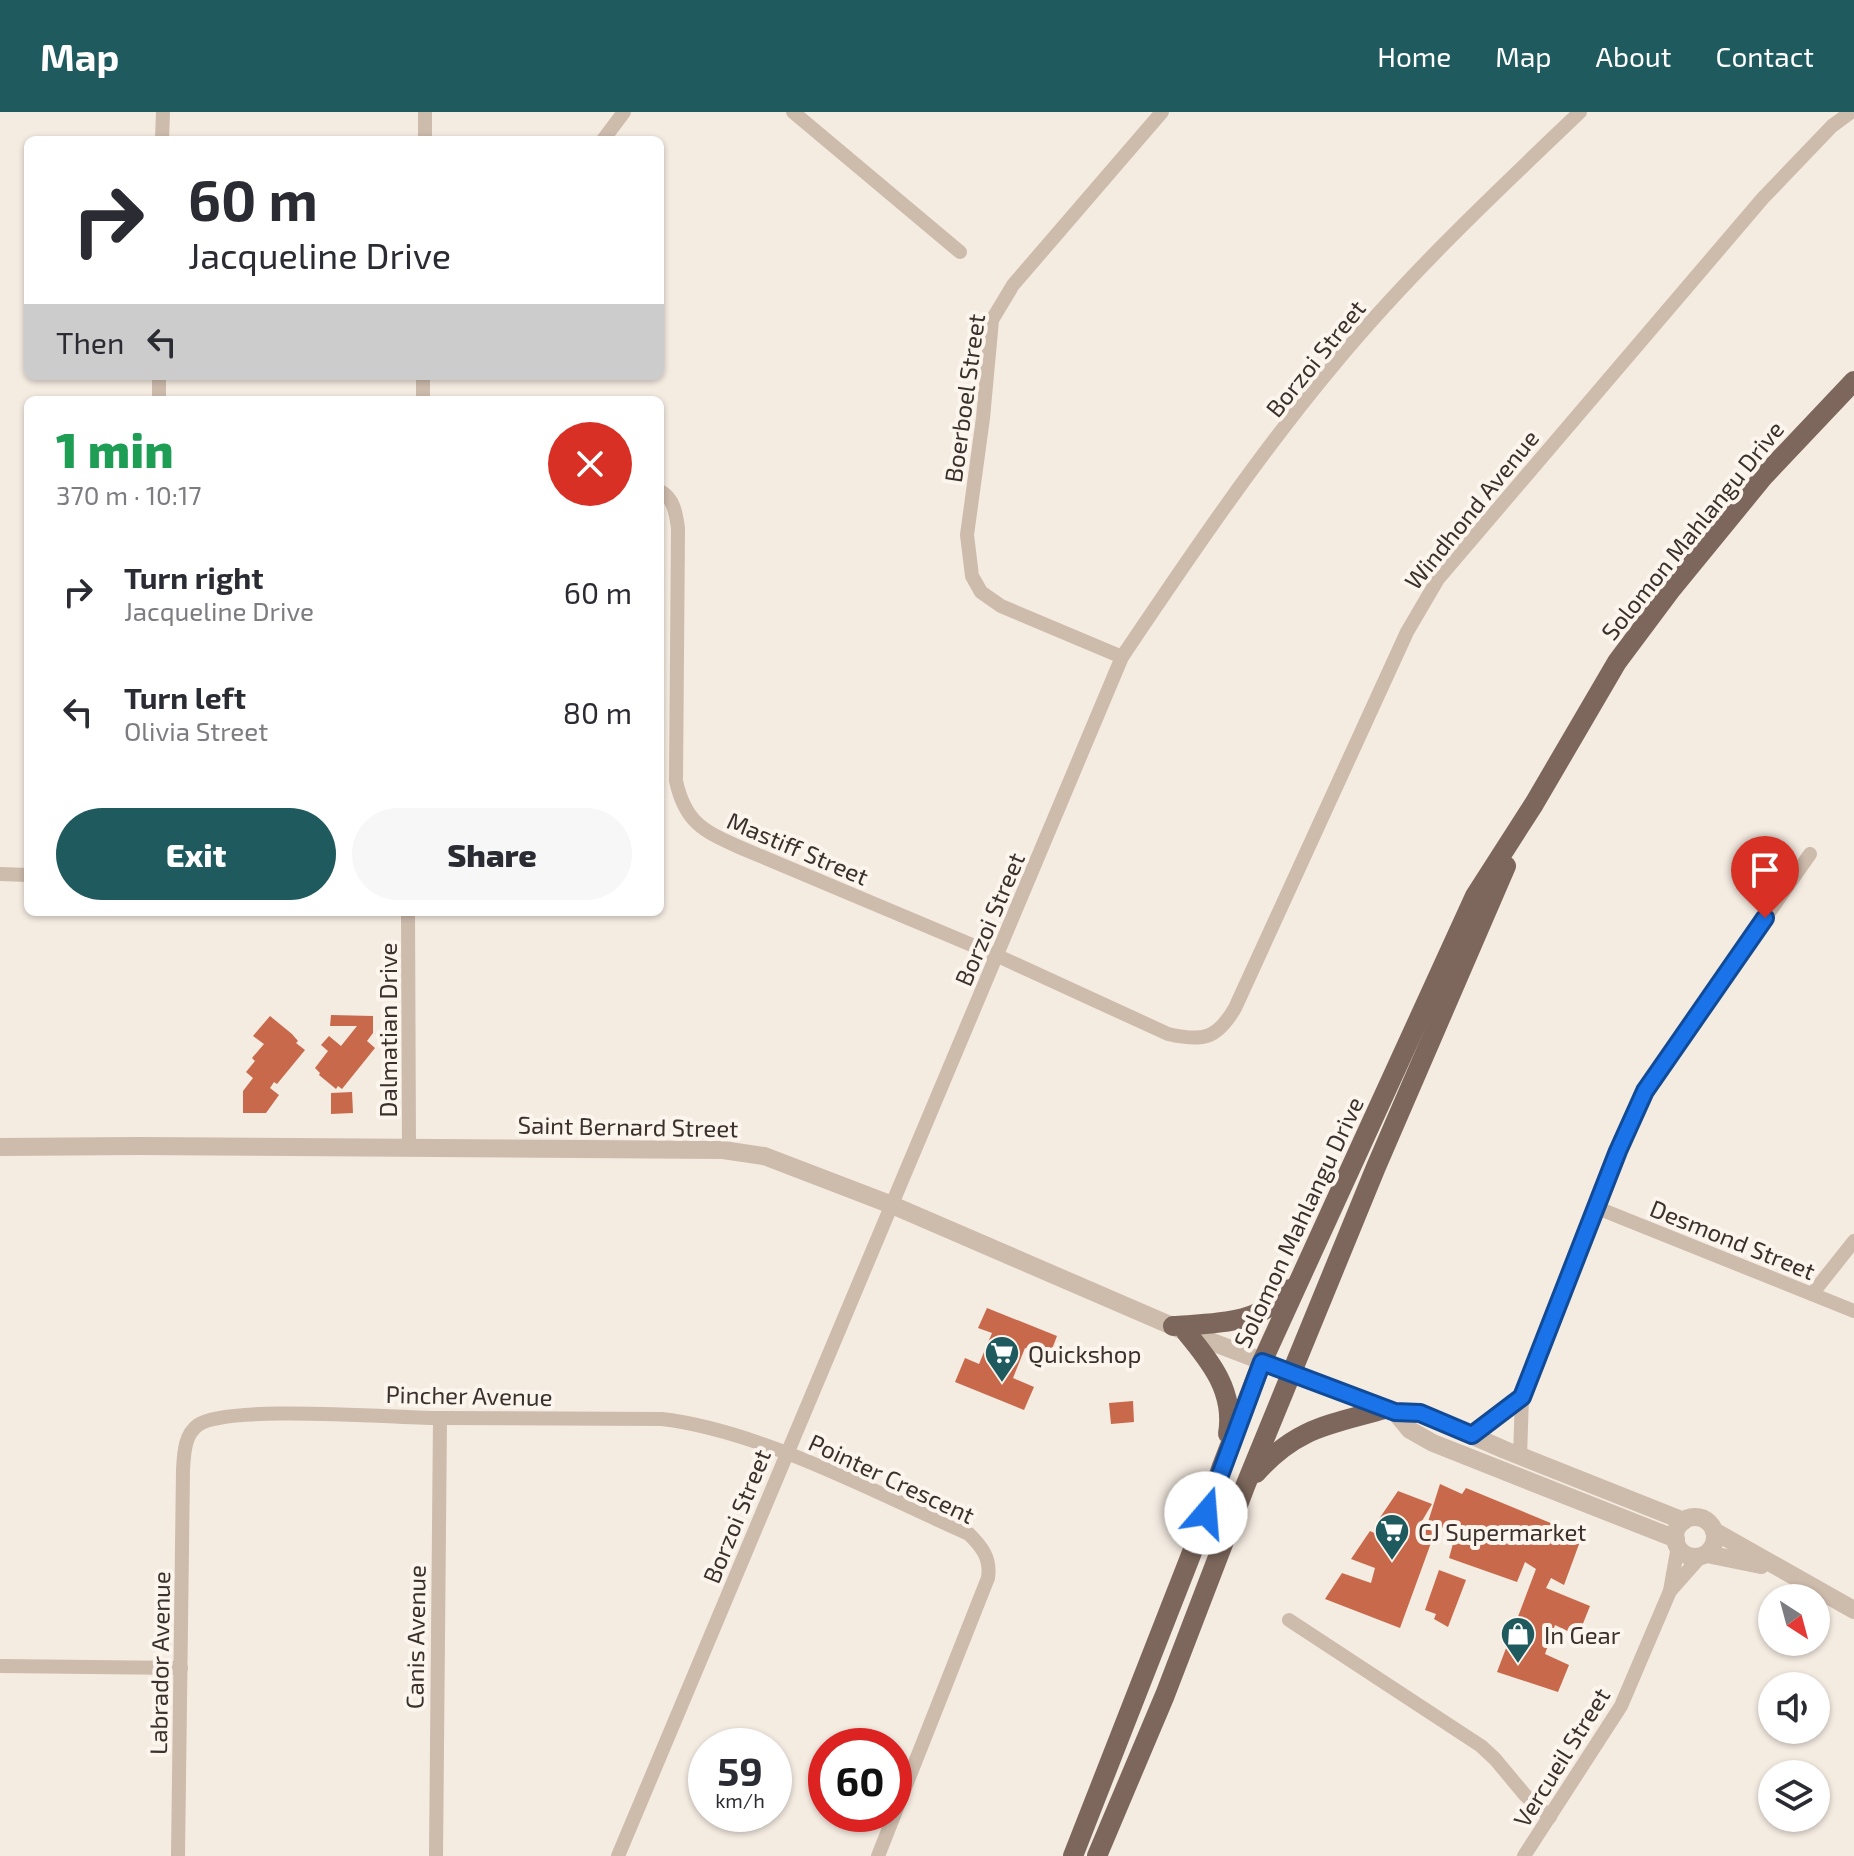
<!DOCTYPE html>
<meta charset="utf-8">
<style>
:root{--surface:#fff;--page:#f7f7f7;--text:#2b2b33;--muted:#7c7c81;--accent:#1f5a5e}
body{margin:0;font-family:"Exo 2",sans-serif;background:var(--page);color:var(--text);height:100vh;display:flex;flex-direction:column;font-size:30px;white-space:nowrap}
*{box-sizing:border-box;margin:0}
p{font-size:26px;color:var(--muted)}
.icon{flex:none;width:44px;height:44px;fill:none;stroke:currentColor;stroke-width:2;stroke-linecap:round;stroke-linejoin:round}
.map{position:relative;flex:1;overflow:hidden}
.side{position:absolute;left:24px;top:284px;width:640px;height:520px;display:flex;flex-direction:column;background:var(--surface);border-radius:12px;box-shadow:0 2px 6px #0004}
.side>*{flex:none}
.hud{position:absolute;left:24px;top:24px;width:640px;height:244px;border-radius:12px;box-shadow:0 2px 6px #0004;background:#fff;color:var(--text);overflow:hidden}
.needle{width:52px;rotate:144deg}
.tools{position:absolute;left:1758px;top:1472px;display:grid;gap:16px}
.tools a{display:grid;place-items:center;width:72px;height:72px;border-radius:50%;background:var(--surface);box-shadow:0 2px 6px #0004;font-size:40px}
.speed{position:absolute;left:688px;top:1616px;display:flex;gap:16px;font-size:40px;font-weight:700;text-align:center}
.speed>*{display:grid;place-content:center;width:104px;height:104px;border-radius:50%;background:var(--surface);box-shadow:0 2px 6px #0004;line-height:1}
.speed small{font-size:20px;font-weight:400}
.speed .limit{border:12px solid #d22;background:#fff;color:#111}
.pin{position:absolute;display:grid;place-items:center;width:68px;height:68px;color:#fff;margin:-82px -34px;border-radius:50% 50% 50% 0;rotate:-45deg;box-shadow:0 0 8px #0007}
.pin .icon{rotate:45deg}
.me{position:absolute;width:88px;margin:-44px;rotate:18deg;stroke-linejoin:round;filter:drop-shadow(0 0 6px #0008)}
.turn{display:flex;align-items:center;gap:28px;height:168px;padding:0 32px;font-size:36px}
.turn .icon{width:104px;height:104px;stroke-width:2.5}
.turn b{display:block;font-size:56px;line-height:68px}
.then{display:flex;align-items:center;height:76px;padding:0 32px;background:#0003;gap:16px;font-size:30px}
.round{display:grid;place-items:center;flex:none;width:84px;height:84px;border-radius:42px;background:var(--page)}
.head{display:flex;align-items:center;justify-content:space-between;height:136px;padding:0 32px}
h1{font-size:48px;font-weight:800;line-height:60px;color:#1e9e55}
.action{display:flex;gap:16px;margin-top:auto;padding:16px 32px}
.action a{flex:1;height:92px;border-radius:48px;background:var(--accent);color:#fff;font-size:32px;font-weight:800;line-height:92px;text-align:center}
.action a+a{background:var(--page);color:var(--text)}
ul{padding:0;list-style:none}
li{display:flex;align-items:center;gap:24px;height:120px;padding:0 32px}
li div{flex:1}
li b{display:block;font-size:30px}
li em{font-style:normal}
header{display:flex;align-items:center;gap:48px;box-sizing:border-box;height:112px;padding:0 40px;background:var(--accent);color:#fff}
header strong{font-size:38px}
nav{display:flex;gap:44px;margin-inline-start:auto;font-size:28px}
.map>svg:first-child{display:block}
.building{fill:#c8694b}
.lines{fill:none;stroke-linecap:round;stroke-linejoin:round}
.minor{stroke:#cdbbac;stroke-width:14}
.tertiary{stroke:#cdbbac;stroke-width:18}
.primary{stroke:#7d675c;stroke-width:20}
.route-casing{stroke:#114b97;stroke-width:20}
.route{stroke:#1a73e8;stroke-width:14}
.labels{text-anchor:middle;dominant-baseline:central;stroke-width:8;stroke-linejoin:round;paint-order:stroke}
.street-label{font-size:24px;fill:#3b302b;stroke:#fbf5ee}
.poi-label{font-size:24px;fill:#3b302b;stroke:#fbf5ee;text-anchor:start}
</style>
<header>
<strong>Map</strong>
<nav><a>Home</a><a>Map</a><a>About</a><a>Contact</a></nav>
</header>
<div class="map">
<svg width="1854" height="1744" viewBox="0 0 1854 1744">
<rect width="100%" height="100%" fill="#f4ebe1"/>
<g class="building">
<polygon points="331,903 373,904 373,921 367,929 375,936 342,977 338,974 336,977 319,963 320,961 315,956 328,939 321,933 329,924 341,934 357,914 330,914"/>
<polygon points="270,904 292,922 298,929 296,931 305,938 277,972 274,970 270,976 279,983 266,1001 243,1001 243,979 253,966 246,960 255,949 252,946 264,932 253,924"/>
<polygon points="352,980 353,1001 331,1002 331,981"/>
<polygon points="987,1196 1057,1224 1049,1245 1025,1236 1013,1266 1034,1275 1024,1298 955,1270 965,1246 979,1252 992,1221 978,1216"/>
<polygon points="1133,1289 1134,1310 1111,1312 1109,1291"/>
<polygon points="1440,1372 1462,1382 1466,1376 1582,1424 1564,1473 1551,1466 1546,1476 1590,1494 1578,1524 1555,1513 1545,1542 1569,1553 1558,1580 1497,1560 1536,1457 1525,1450 1517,1470 1449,1446 1456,1421 1428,1410"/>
<polygon points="1398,1379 1432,1392 1419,1414 1435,1420 1400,1516 1325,1487 1342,1461 1371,1471 1375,1456 1351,1447 1370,1419 1387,1427 1393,1411 1379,1407"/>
<polygon points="1439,1458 1466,1468 1448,1515 1434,1507 1436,1502 1425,1498"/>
</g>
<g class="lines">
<g class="minor">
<polyline points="425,0 425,28"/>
<polyline points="793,0 960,140"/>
<polyline points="162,28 163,0"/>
<polyline points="603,28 624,0"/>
<polyline points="159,288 159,264"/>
<polyline points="423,288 423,264"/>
<path d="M660 379C674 386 676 402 678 416L676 669C685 710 703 719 739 735L998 844 1168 922C1203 930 1217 927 1235 896L1407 520 1438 467 1763 86 1832 14 1851 0"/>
<polyline points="1122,545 1001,494 981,480 972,464 967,423 983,306 992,208 1013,173 1162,0"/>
<polyline points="0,762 28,763"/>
<polyline points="408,800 409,1035"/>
<polyline points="1595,1095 1854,1199"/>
<polyline points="1812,1182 1854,1129"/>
<polyline points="1472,1323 1522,1285"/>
<polyline points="1520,1344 1522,1285 1629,1011 1658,959 1810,742"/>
<polyline points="1670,1479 1701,1444"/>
<polyline points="1289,1508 1481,1634 1495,1647 1525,1683 1550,1705"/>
<polyline points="0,1554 181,1556"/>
<path d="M178 1744 183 1358C184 1343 184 1323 198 1313 227 1292 397 1306 441 1306 515 1307 589 1306 662 1307 762 1319 876 1381 969 1422 982 1435 991 1446 988 1466L878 1744"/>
<polyline points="436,1744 440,1306"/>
<path d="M618 1744 1122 545C1190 444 1259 342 1337 249 1411 160 1496 80 1580 0"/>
<polyline points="1524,1744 1621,1594 1670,1479 1678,1434"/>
</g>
<g class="tertiary">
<polyline points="0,1035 138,1034 723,1038 764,1044 892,1093 1186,1220 1395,1300 1420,1301 1505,1338 1684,1409"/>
<polyline points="1395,1300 1410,1318 1433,1331 1676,1427"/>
<circle cx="1695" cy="1425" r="20"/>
<polyline points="1714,1419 1854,1498"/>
<polyline points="1707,1442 1761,1453"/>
</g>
<g class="primary">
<path d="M1173 1214C1217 1211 1259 1213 1290 1177"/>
<path d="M1186 1220C1211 1250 1235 1280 1228 1322"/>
<path d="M1256 1361C1297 1315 1329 1313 1385 1297"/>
<polyline points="1073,1744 1198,1425 1222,1354 1262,1250 1475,784 1534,692 1617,550 1670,479 1764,364 1854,269"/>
<polyline points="1097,1744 1165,1583 1246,1372 1376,1055 1506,754"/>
</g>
</g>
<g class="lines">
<defs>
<polyline id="route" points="1206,1401 1262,1250 1395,1300 1420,1301 1472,1323 1522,1285 1618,1039 1645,979 1765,806"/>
</defs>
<use href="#route" class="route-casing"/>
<use href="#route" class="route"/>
</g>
<defs>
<symbol id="supermarket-pin" viewBox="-11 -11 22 30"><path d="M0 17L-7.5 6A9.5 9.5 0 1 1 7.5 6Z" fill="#1f5a5e" stroke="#fbf5ee"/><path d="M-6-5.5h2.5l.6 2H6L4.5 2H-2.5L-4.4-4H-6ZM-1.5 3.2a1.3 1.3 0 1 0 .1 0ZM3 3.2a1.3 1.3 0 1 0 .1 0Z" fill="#fff"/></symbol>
<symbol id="shop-pin" viewBox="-11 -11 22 30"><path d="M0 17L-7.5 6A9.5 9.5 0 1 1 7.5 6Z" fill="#1f5a5e" stroke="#fbf5ee"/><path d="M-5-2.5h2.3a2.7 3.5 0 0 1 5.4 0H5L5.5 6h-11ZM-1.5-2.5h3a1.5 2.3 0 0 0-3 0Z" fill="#fff"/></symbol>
</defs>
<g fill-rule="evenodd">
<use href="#supermarket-pin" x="982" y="1221" width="40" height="54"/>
<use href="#supermarket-pin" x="1372" y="1399" width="40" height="54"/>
<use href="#shop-pin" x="1498" y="1502" width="40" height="54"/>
</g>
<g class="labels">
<g class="street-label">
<text transform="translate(1315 246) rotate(-51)">Borzoi Street</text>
<text transform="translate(964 286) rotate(-82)">Boerboel Street</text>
<text transform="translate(1471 397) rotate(-51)">Windhond Avenue</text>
<text transform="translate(1692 418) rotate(-51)">Solomon Mahlangu Drive</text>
<text transform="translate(798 736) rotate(23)">Mastiff Street</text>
<text transform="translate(989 807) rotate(-67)">Borzoi Street</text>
<text transform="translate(387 918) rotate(-90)">Dalmatian Drive</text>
<text transform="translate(628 1014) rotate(1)">Saint Bernard Street</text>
<text transform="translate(1298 1110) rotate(-65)">Solomon Mahlangu Drive</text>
<text transform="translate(1733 1127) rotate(22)">Desmond Street</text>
<text transform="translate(469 1283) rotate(1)">Pincher Avenue</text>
<text transform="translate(892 1366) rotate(25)">Pointer Crescent</text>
<text transform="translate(736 1404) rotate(-68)">Borzoi Street</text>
<text transform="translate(415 1525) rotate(-89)">Canis Avenue</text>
<text transform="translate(159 1551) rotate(-89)">Labrador Avenue</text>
<text transform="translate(1561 1645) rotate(-58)">Vercueil Street</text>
</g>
<g class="poi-label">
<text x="1028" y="1241">Quickshop</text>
<text x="1418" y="1419">CJ Supermarket</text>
<text x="1544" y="1522">In Gear</text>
</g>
</g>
</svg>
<div class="tools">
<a><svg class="needle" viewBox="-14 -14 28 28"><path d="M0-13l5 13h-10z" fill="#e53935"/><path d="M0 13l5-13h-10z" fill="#7c7c81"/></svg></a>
<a><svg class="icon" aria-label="sound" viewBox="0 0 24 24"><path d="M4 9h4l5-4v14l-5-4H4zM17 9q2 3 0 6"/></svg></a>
<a><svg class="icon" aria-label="layers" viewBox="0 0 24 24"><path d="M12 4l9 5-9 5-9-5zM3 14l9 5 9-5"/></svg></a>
</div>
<div class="speed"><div>59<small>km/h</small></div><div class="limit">60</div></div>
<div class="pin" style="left:1765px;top:806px;background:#d93025"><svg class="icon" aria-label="arrive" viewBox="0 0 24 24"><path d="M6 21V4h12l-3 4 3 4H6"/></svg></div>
<svg class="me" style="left:1206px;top:1401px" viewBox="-20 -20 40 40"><circle r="19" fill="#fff"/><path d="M0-13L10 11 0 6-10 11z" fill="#1a73e8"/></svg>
<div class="hud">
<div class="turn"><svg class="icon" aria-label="right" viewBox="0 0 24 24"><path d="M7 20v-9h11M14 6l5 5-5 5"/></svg><div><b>60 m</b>Jacqueline Drive</div></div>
<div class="then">Then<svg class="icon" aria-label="left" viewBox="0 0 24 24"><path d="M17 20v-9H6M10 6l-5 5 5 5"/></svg></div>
</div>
<section class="side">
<div class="head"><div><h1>1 min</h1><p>370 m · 10:17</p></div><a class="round" style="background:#d93025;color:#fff"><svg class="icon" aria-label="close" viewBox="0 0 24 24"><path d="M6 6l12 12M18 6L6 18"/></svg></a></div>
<ul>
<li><svg class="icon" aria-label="right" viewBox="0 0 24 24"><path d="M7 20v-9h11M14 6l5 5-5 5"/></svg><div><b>Turn right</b><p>Jacqueline Drive</p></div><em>60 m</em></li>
<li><svg class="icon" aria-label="left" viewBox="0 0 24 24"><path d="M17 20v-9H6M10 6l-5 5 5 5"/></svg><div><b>Turn left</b><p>Olivia Street</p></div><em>80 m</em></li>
</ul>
<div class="action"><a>Exit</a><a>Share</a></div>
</section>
</div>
